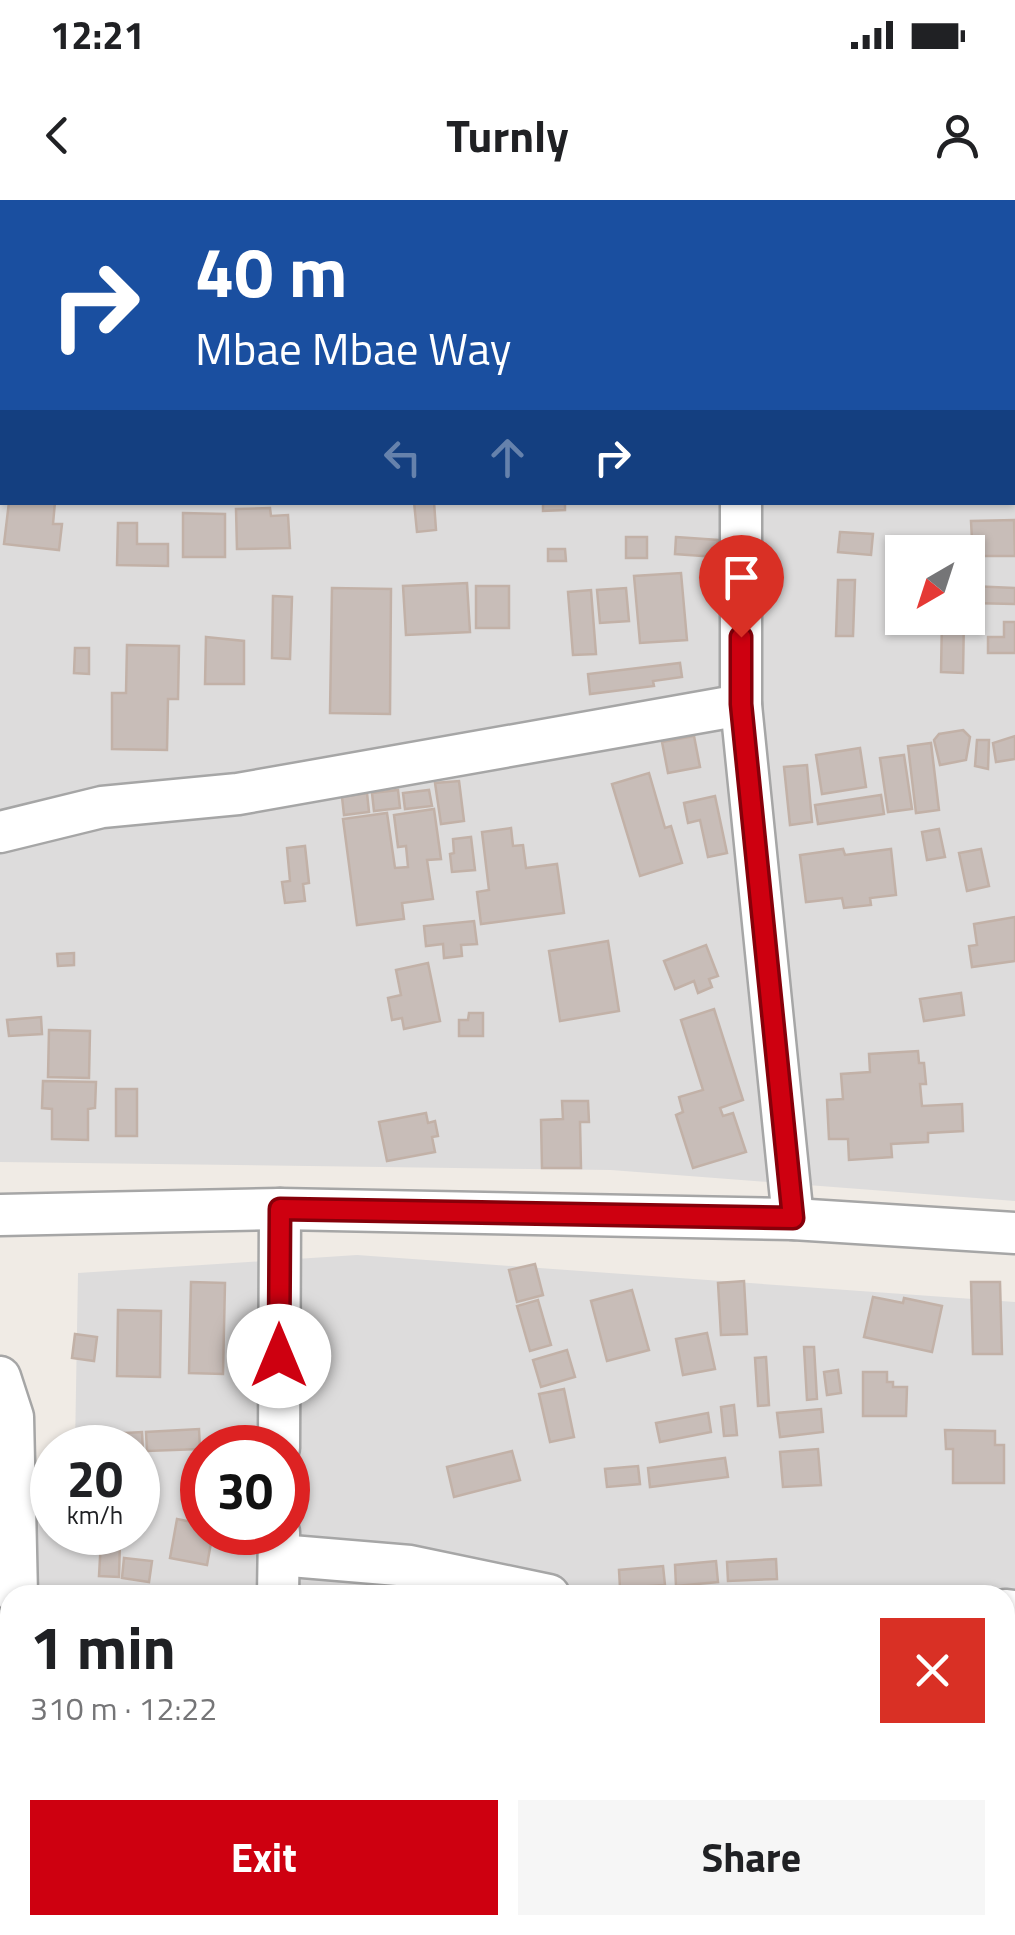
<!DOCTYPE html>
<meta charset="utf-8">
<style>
:root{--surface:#fff;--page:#f6f6f6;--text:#202124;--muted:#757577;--accent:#ce0010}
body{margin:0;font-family:"Titillium Web",sans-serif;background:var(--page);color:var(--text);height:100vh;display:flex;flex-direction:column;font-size:38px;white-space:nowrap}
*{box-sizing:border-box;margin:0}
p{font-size:32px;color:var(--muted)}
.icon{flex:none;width:55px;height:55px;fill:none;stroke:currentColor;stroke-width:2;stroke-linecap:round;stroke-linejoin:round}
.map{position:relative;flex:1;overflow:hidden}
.side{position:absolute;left:0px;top:1385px;width:1015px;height:350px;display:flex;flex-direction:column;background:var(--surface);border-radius:30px 30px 0 0;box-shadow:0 2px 8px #0004}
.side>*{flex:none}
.hud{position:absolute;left:0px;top:0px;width:1015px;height:305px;box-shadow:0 2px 8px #0004;background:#1a4fa0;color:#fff;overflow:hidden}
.needle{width:65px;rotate:219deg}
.fabs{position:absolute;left:885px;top:335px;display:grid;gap:20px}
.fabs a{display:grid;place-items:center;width:100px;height:100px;border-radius:0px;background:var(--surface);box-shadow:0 2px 8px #0004;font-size:50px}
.speed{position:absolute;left:30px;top:1225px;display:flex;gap:20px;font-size:50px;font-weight:700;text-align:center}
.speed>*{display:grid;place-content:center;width:130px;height:130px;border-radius:50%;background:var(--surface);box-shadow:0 2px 8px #0004;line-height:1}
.speed small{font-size:25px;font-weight:400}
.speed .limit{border:15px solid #d22;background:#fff;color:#111}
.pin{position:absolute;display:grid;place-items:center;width:85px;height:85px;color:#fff;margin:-102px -42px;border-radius:50% 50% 50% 0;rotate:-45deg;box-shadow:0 0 10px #0007}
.pin .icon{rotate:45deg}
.me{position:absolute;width:110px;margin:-55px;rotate:0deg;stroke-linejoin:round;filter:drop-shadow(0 0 8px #0008)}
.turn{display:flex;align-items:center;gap:35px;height:210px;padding:0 30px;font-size:45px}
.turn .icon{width:130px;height:130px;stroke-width:2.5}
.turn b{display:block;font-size:70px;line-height:85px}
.lanes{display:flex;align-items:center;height:95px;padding:0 30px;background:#0003;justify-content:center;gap:50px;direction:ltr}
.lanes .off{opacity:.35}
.round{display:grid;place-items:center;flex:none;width:105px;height:105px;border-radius:0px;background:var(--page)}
.head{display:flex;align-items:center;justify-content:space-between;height:170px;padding:0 30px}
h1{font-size:60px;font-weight:700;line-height:75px}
.cta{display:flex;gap:20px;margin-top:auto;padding:20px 30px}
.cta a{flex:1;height:115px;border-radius:0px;background:var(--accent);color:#fff;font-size:40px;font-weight:700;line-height:115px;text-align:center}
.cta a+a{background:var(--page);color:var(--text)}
.status{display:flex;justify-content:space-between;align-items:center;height:70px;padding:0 50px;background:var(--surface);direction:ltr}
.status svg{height:28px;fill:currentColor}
header{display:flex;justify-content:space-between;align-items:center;height:130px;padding:0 30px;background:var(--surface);font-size:45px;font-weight:700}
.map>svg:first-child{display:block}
.residential{fill:#dddcdc;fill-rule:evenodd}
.building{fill:#c8bdb8;stroke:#c2b1a7;stroke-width:2.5}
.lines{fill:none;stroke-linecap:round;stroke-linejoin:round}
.minor-casing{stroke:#a6a6a6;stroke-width:45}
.minor{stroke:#fff;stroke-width:40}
.route-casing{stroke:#86000a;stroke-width:25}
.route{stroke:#ce0010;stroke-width:18}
</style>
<div class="status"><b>12:21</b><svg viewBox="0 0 49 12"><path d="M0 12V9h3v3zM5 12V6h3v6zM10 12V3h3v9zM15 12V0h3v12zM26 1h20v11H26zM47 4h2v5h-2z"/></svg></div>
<header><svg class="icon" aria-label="back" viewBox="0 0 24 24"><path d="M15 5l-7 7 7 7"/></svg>Turnly<svg class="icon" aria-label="person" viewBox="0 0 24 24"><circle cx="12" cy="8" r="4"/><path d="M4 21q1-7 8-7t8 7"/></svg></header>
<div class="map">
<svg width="1015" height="1735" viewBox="0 0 1015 1735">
<rect width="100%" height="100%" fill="#f0ebe5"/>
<g class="residential">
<path d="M0 0H1015V1001L611 970 0 962ZM2 2H1012V302H2ZM902 352H968V418H902Z"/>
<path d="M357 1055 1015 1102V1735H0V1260L52 1269V1332H138V1248L75 1247 78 1073ZM202 1248H288V1332H202ZM10 1395H1005V1725H10Z"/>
</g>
<g class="building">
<polygon points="102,0 176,0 177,2 102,2"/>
<rect x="530" y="0" width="64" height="2"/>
<polygon points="9,302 55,302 53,324 62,324 59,350 4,344"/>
<polygon points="414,302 434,302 436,330 417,332"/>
<polygon points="543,302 565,302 565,310 543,311"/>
<polygon points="270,308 271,316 288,315 290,348 237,349 236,309"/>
<polygon points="183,313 225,314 225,357 183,357"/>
<polygon points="1014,320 1015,356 977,356 977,340 972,340 971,321"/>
<polygon points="118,323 137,323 137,344 168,344 168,366 117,365"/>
<polygon points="840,332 873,334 871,355 838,352"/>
<rect x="626" y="337" width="21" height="21"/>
<polygon points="676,337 718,340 716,357 675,354"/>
<polygon points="548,349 565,349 566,361 548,361"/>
<polygon points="681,373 687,440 640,443 634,376"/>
<polygon points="838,380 855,380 853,436 836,436"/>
<polygon points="467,383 470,432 406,435 403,386"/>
<rect x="476" y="386" width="33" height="42"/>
<polygon points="970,386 1015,388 1015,404 970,403"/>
<polygon points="332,388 391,389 390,514 330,513"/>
<polygon points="626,388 629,421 600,423 597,390"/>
<polygon points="591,390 596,454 573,455 568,392"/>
<polygon points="273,396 292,397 290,459 272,458"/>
<polygon points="942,418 964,418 963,473 941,472"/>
<polygon points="1004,422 1015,422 1015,453 988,453 988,437 1004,437"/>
<polygon points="206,437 244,441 244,484 205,484"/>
<polygon points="127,445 179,446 178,499 168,499 167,550 112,549 112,493 126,493"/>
<polygon points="75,448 89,448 89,474 74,473"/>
<polygon points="680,463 682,477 653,481 654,486 590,494 588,474"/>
<polygon points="963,530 970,537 966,560 940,565 934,540 939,534"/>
<polygon points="694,536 700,567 668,573 662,542"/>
<polygon points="1015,536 1015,559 996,562 993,543"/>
<polygon points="977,540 989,540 988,569 975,566"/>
<polygon points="931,543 939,610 916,613 908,546"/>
<polygon points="860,548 866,587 822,594 816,555"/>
<polygon points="904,555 912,609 888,612 880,558"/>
<polygon points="807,565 812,622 790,625 784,567"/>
<polygon points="649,573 665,628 671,626 682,663 640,676 612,584"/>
<polygon points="459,581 464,621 441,624 435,583"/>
<polygon points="398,590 400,608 374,611 372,593"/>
<polygon points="429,590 432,606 405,609 403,593"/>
<polygon points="367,593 369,612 344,615 342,597"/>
<polygon points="881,595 884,614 818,624 815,605"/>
<polygon points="715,596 727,653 708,657 700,620 688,623 684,603"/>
<polygon points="434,609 441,659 427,660 433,699 402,703 404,719 357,725 343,619 387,613 395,668 408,667 406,646 398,647 394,615"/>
<polygon points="511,628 513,646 523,645 526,668 557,664 564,713 481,724 477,692 489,690 482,632"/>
<polygon points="939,629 945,657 927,660 922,632"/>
<polygon points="471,637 475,670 452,672 450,654 454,653 453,639"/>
<polygon points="305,646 309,683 303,684 305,701 285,703 282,682 290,681 287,648"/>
<polygon points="843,649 845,655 891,649 896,695 870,698 871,705 844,708 842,698 806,702 800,655"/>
<polygon points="981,649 989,686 967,691 959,653"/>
<polygon points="1015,717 1015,761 972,767 969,746 977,745 974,724"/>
<polygon points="474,721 477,744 461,745 462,756 444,758 443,744 426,746 424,726"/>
<polygon points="608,741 619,811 560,821 549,751"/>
<polygon points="706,745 718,776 709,779 712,787 698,793 694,781 675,789 664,761"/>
<polygon points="74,753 74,765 58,766 57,754"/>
<polygon points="428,763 440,821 404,829 402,818 392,820 388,798 401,795 396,770"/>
<polygon points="961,793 964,815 924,821 920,799"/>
<polygon points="714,809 743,900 720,908 723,916 733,913 746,952 693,968 676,915 683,912 679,897 703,890 681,820"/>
<polygon points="469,813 483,813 483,836 459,836 459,820 468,820"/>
<polygon points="41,817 42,834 9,836 7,820"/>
<polygon points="49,830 90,831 89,878 48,877"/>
<polygon points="918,851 919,863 924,863 926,884 920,884 922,906 962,904 963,931 928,933 928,942 891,944 892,957 849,960 848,939 829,939 827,900 843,899 841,874 870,872 869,854"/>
<polygon points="43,881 96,882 95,908 88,909 88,940 52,939 52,909 42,908"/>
<rect x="116" y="889" width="21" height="47"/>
<polygon points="562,901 588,901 589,922 580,922 581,968 542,968 541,920 563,919"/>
<polygon points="426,913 428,923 435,921 438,936 432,937 435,952 387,961 379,922"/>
<polygon points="535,1064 543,1095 517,1102 509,1070"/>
<polygon points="744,1081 747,1134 721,1135 718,1083"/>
<polygon points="191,1082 225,1083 223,1174 189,1173"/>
<polygon points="971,1082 1000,1082 1002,1154 973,1154"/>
<polygon points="632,1090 649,1150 607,1161 591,1101"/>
<polygon points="873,1097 903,1103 904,1098 942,1106 932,1152 864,1137"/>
<polygon points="538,1100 551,1145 530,1151 517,1106"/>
<polygon points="118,1110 161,1111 160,1177 117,1176"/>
<polygon points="707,1133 715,1169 683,1175 676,1139"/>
<polygon points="75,1134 97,1137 94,1161 72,1158"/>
<polygon points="804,1147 814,1147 817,1199 807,1200"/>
<polygon points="567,1150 575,1177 541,1187 533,1160"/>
<polygon points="766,1157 769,1205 758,1206 755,1158"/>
<polygon points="838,1170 841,1193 827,1195 824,1172"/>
<polygon points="863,1172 887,1172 887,1182 893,1182 893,1187 907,1187 906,1216 863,1216"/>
<polygon points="564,1189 574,1237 550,1242 539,1194"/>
<polygon points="734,1205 737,1235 724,1236 721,1207"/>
<polygon points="821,1209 823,1232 780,1237 777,1213"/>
<polygon points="708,1213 711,1232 660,1242 656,1223"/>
<polygon points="199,1229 200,1249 147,1251 146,1232"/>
<polygon points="945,1230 995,1231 995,1245 1004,1245 1004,1283 953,1283 953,1249 946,1249"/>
<polygon points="142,1232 143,1252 138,1252 138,1248 106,1248 106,1234"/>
<polygon points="818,1249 821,1285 783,1287 780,1252"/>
<polygon points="512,1251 520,1280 454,1297 447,1267"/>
<polygon points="725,1258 728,1277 650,1287 648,1268"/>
<polygon points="638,1266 640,1284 607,1287 605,1269"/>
<polygon points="177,1319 202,1324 202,1332 213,1332 207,1365 170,1358"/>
<polygon points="101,1340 120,1342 119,1377 99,1376"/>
<polygon points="124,1358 152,1361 149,1382 122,1378"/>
<polygon points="776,1359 777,1379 728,1381 727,1362"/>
<polygon points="716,1361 718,1382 676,1386 675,1365"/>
<polygon points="663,1366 665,1385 620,1388 619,1370"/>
</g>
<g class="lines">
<defs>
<g id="minor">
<polyline points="737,0 737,2"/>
<polyline points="1012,163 1015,163"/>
<polyline points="0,206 2,206"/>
<polyline points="741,302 741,505 793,1019"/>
<polyline points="0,632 102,607 238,594 741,505"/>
<polyline points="0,1015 280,1009 793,1019 1015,1033"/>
<polyline points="0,1177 13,1217 17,1395"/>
<polyline points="279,1248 280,1009"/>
<polyline points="279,1355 410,1366 549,1395"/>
<polyline points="278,1395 279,1332"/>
<polyline points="1005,1410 1015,1411"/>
<polyline points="27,1725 27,1735"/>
<polyline points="266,1735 267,1725"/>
</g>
</defs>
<use href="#minor" class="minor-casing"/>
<use href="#minor" class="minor"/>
</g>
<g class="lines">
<defs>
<polyline id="route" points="279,1156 280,1009 793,1018 741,504 741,437"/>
</defs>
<use href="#route" class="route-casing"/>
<use href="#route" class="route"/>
</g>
</svg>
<div class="fabs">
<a><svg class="needle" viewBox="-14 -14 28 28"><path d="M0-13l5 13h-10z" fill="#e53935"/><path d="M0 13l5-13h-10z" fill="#757577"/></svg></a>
</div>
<div class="speed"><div>20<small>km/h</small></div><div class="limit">30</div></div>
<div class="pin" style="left:741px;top:437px;background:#d93025"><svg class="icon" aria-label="arrive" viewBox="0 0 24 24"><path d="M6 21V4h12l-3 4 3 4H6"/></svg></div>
<svg class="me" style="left:279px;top:1156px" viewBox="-20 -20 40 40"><circle r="19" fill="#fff"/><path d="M0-13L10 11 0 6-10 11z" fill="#ce0010"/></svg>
<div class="hud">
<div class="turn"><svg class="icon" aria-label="right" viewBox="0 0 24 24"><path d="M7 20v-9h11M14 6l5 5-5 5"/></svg><div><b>40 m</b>Mbae Mbae Way</div></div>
<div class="lanes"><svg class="icon off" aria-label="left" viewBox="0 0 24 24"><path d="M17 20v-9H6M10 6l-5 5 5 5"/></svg><svg class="icon off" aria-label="ahead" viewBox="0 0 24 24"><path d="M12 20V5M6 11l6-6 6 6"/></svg><svg class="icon" aria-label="right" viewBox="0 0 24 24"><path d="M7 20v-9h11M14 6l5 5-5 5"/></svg></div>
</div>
<section class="side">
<div class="head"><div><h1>1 min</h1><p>310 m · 12:22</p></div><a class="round" style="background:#d93025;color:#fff"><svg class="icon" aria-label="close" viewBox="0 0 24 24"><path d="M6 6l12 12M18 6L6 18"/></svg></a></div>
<div class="cta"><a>Exit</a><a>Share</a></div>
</section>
</div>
